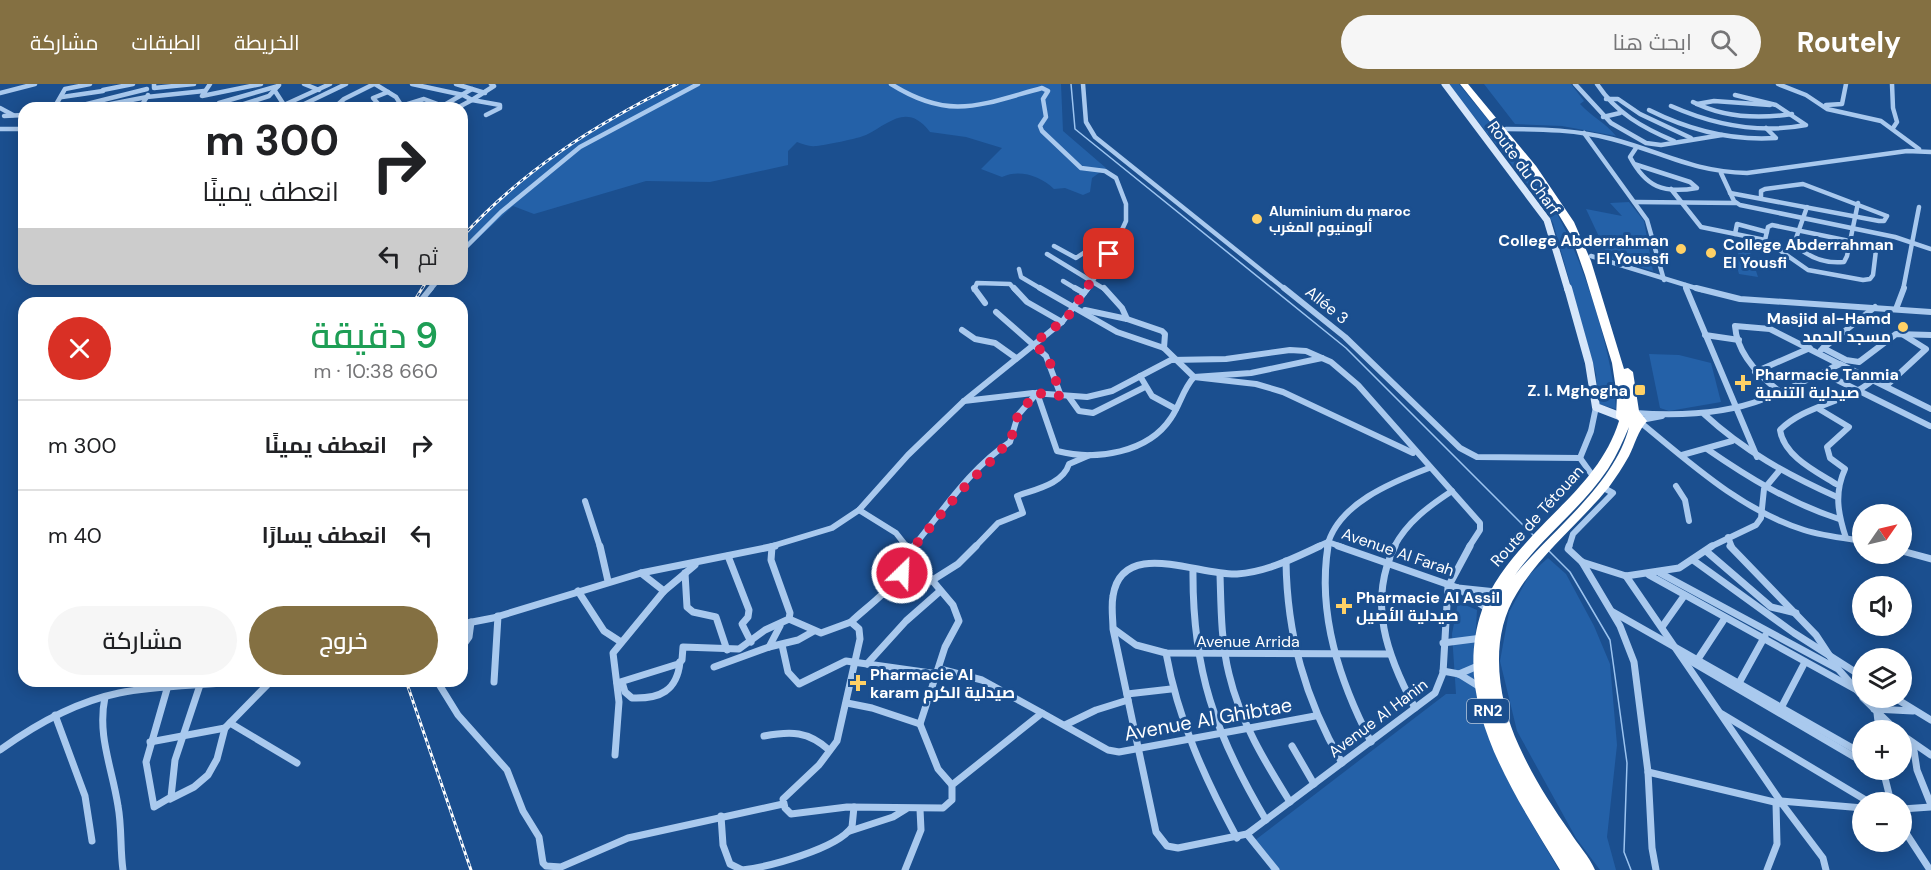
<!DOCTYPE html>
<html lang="ar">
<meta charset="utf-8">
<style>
:root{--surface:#fff;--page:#f6f6f6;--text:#202124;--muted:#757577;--line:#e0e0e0;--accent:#847042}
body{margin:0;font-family:"DM Sans",Cairo,sans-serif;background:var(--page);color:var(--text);direction:rtl;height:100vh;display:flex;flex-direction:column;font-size:22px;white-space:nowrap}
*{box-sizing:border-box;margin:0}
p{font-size:20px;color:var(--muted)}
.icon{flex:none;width:33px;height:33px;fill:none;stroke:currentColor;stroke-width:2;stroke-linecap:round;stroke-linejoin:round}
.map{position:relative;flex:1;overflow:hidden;direction:ltr}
.panel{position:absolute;left:18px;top:213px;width:450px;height:390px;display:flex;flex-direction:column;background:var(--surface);border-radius:18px;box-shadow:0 3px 15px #0003;direction:rtl}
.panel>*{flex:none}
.top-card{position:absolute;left:18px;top:18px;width:450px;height:183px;border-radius:18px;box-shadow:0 3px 15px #0003;direction:rtl;background:#fff;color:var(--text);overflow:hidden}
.needle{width:39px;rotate:56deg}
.tools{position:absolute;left:1852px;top:420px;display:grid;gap:12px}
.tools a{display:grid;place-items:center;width:60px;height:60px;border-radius:50%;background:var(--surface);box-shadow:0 3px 15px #0003;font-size:30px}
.pin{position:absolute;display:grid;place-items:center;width:51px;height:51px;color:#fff;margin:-26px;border-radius:12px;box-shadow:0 3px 9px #0006}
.me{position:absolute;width:66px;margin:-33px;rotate:24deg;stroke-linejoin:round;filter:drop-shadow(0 0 4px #0008)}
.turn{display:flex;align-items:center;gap:21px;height:126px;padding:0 30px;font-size:27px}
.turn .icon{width:78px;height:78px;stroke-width:2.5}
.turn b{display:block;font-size:42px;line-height:51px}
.then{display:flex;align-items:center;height:57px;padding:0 30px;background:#0003;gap:12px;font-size:22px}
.round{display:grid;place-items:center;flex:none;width:63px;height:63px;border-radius:32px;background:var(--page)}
.head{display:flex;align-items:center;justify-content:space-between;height:102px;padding:0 30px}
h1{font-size:36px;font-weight:600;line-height:45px;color:#1e9e55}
.action{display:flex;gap:12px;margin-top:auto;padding:12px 30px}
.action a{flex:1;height:69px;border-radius:36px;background:var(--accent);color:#fff;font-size:24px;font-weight:600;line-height:69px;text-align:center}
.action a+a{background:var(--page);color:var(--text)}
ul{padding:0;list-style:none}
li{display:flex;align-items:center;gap:18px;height:90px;padding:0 30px;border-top:2px solid var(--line)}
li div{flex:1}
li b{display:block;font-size:22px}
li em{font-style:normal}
header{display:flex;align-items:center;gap:36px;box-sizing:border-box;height:84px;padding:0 30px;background:var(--accent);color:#fff}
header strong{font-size:28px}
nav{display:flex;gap:33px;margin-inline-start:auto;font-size:21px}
.search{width:420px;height:54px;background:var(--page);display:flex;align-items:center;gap:15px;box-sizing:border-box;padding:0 21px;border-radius:33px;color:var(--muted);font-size:22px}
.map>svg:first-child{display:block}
.green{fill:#2461a8}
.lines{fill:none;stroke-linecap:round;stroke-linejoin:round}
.stream{stroke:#9cc4f0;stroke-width:1.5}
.street-far2{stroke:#a9c9ee;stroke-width:4.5}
.street-far1{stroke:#a9c9ee;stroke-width:6}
.street{stroke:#a9c9ee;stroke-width:7}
.secondary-far1{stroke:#d6e6fa;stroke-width:7}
.secondary{stroke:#d6e6fa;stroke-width:8}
.highway{fill:#fff;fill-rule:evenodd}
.rail-casing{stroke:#fff;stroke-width:3}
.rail{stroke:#1b4f8f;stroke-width:1.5;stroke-dasharray:4;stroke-linecap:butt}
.route{stroke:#e11d48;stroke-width:10;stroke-dasharray:0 18}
.poi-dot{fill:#ffd166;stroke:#1b4f8f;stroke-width:2}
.labels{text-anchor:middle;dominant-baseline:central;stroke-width:6;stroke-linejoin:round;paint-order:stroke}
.far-poi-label{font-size:14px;font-weight:bold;fill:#fff;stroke:#1b4f8f;text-anchor:start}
.shield{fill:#1b4f8f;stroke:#bbcadd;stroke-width:1.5}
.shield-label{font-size:15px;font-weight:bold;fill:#fff}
.street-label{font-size:16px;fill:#fff;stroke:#1b4f8f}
.poi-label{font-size:16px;font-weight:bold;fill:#fff;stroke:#1b4f8f;text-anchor:start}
.near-street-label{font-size:20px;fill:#fff;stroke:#1b4f8f}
</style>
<header>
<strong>Routely</strong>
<div class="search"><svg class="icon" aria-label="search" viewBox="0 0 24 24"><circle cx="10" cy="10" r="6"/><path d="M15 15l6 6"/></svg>ابحث هنا</div>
<nav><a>الخريطة</a><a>الطبقات</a><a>مشاركة</a></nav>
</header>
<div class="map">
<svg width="1931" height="786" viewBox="0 0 1931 786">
<rect width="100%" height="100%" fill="#1b4f8f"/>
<g class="green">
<path d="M680 0H1061L1063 47 1106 84 1092 94 1090 108 1083 111 1065 104 1054 105C1040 92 1020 85 1002 93L981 85 1002 64 966 53 930 48C907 18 889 40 866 51 860 54 822 62 815 62 810 63 803 60 797 58L788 67V81L710 98 646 97 534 130 513 122 462 169V155C520 84 599 39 680 0Z"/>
<path d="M1448 0H1459C1488 37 1521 73 1547 113 1579 161 1613 267 1616 325L1598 320 1596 290 1553 139 1540 116Z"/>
<path d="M1484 0H1571L1584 17 1580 20C1592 33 1605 38 1616 52L1562 42 1515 40Z"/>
<polygon points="1629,118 1644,137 1653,187 1609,174 1586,125 1622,132 1610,119"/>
<polygon points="1736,163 1749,165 1758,193 1739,190 1734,172 1739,172"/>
<polygon points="1649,270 1679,271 1711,279 1721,318 1669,327 1660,324"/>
<polygon points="1548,474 1566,490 1594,542 1610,580 1617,661 1607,753 1616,786 1600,786 1576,754 1517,647 1500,577 1509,528 1530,490"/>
<path d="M1458 518 1477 526C1476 546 1474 566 1474 586 1477 655 1525 728 1559 786H1269L1271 783 1254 757 1446 610H1456L1452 550Z"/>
</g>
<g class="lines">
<g class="stream">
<polyline points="1071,0 1075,45 1346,264 1533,451"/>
<polyline points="1549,467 1570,488 1610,556 1627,679 1624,768 1631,786"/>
</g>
<g class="street-far2">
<polyline points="154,0 154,4 194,0"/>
<polyline points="210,0 202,12 261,0"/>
<polyline points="304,0 319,6"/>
<polyline points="375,0 396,13 403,24"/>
<polyline points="412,0 463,11 472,16 457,24"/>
<polyline points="456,0 485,9"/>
<path d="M891 0C950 37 980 21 1042 4L1048 7 1043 15 1046 33 1040 42 1042 47 1081 84 1105 87 1116 94 1126 120V137L1115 161 1087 206"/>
<polyline points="1083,0 1086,38 1095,53 1286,206"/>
<polyline points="1575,0 1611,39 1646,59 1661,61 1722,51"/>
<path d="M1597 0C1616 29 1643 44 1674 57"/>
<polyline points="1778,0 1806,11 1827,25 1881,37 1919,65"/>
<polyline points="1892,0 1893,24 1897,38 1893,44"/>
<polyline points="103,6 133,0"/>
<polyline points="275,7 286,24"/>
<polyline points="0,9 35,0"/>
<polyline points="62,13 103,7"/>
<polyline points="1606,15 1618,15 1640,30 1691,54"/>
<path d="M1693 18C1724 34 1758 35 1792 30"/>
<polyline points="219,19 278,2"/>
<polyline points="1697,20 1714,17 1770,21"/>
<polyline points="241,21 269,12 279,1"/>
<polyline points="284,21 330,0"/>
<polyline points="1826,21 1842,20 1846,0"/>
<path d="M1671 22C1714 41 1759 50 1806 41L1776 21 1735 11"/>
<polyline points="0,24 13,31"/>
<polyline points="54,24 65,5 90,0"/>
<polyline points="56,24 79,22 147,5"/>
<polyline points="90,24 147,13 204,7"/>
<polyline points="140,24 148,11"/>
<polyline points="296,24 346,0"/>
<polyline points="334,24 344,15 374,0"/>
<polyline points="382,24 373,14 388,8"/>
<polyline points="395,24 424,15 443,22"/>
<polyline points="439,24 472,5"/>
<path d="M1649 26C1689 46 1731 57 1776 54L1766 44"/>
<polyline points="486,31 500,24 500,21 472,16 494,2 491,0"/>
<polyline points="4,32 24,31"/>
<polyline points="1603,33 1620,29"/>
<polyline points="0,45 24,45"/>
<path d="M1506 45C1542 45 1578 46 1612 55 1662 68 1693 88 1747 89L1907 67 1931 68"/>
<polyline points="1584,49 1647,136 1664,196"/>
<path d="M1634 80 1690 98 1697 104C1663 110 1646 103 1630 73L1636 64"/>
<polyline points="1721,89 1734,117 1740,121 1895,153 1931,165"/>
<polyline points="1671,105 1701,143 1765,156"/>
<polyline points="1730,109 1879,137 1884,137 1887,132 1803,100 1765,105 1761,107 1761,114"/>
<polyline points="1635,118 1736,119"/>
<path d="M1807 123 1794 160C1808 173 1825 180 1844 178L1847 172 1858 119"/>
<polygon points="1772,141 1869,161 1876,166 1873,191 1870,195 1863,196 1808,186 1765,156 1768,143"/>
<polyline points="1735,150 1737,140 1767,148"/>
<polyline points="1054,162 1076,174 1085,168 1092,168 1103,179"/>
<polyline points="462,167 501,128 580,63 698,0"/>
<polyline points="1047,170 1106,206"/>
<polyline points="1591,172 1702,206"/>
<polyline points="1019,185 1021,193 1043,206"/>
<polyline points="1063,197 1078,206"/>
<polyline points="1685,201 1687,206"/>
<polyline points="430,206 439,195"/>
<polyline points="974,206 977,199 1010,200 1015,206"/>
<polyline points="1903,206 1919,123"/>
</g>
<g class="street-far1">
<polyline points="974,204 985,219"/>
<polyline points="1014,204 1027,218 1062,238"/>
<polyline points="1040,204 1117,248 1164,264 1194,293 1256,300 1283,308 1413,369"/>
<polyline points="1075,204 1084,209"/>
<polyline points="1104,204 1122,224 1127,235"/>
<polyline points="1284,204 1345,253 1460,364 1477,373 1580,374 1595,395"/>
<polyline points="1686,204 1757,373"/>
<polyline points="1696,204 1740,215 1931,228"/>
<polyline points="419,219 431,204"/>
<polyline points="1896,225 1904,204"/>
<polyline points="1085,226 1127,235 1162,247 1165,250 1164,264"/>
<polyline points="996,228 1046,272 1061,312"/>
<polyline points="962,246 975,255 995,259 1016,274"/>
<polyline points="1705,251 1739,256"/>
<polyline points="1823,264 1846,276 1859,278 1896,250 1931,251"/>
<polyline points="1821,266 1875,223"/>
<polyline points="1755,288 1810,264"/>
<polyline points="1823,289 1930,342"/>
<polyline points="1140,292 1152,312 1176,325"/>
<polyline points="1886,302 1926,265 1902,250"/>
<path d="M1779 307C1758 291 1737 269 1735 242L1770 245 1839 280"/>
<polyline points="1069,313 1079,327 1093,329 1145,303"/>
<polyline points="964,317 1033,309 1087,313 1112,307 1171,276 1226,275 1290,266 1306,267 1331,278 1358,301 1480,439 1480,446 1469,463"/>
<path d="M1819 325 1849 343 1827 363 1830 374 1845 385C1834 409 1838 430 1846 454"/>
<path d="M1635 329C1677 332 1723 331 1764 315 1790 305 1815 292 1840 280L1931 325"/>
<path d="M1704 330C1744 367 1788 391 1837 413"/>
<polyline points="1641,336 1662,332"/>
<path d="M1640 338C1690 379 1741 426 1804 446 1823 452 1843 454 1863 457"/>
<path d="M1707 365C1749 394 1790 419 1839 435"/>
<polyline points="1682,371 1732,357"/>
<polyline points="1580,374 1591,347 1596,323"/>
<path d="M1836 400C1815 387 1784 372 1780 346 1806 320 1845 320 1873 296"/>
<polyline points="1676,402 1685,416 1689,437"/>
<polyline points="585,417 600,463"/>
<polyline points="859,426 896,449 907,463"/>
<polyline points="1728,453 1732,463"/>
<polyline points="1328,458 1342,463"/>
<polyline points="769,463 832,444 859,426 908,371 964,317 1062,238 1088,204"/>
<path d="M913 463C942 428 971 383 1010 358L1018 331 1037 309 1057 367C1096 377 1148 369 1171 334 1180 321 1183 305 1194 293L1251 289 1322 274"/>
<path d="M975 463 998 439 1023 429 1017 412C1036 405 1063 400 1069 380L1090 371"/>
<polyline points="1317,463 1328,458"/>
<path d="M1327 463C1337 420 1392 398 1429 384"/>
<path d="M1394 463C1407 438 1429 422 1452 407"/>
<polyline points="1569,463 1573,450 1613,409 1602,403"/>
<polyline points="1710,463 1756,441 1761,434 1764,405 1779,387"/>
</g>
<g class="street">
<polyline points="600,462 608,497"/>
<path d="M906 462C917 489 868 521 851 538L859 545 860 555 837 657 819 681 783 715 785 724 791 730 847 723 943 724 952 716V701L1042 629 1108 666 1119 668 1315 632"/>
<path d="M1320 462C1294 474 1267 488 1237 490 1199 492 1122 453 1113 512 1111 523 1113 535 1113 545L1156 748 1167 762 1178 764 1247 750 1435 609 1443 589 1448 503 1470 462"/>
<path d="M1328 462C1317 531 1340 598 1371 658"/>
<polyline points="1338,462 1458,504 1496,508"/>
<path d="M1395 462C1367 518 1387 572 1415 624"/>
<polyline points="1569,462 1568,465 1582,478 1626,492 1679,484 1712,462"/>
<polyline points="1730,462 1816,551 1839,586 1863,613"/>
<polyline points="910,467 914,462"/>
<polyline points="1706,467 1771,523 1796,529"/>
<polyline points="1902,467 1931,475"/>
<polyline points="910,470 953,521 959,537 945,563 920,640 938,685 952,701"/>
<polyline points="728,472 749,526 748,533 742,540 751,558"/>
<polyline points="1693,476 1794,549 1863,593"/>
<path d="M1286 477C1287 551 1305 615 1342 679"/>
<polyline points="1582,478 1620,542 1634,578 1648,688 1652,764 1656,786"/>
<path d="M1193 485C1192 586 1215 650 1266 736"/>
<polyline points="641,489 664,507"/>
<polyline points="685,489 687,523 693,528 716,533 727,566"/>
<polyline points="1660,489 1836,584"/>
<path d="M1220 490C1221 523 1221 558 1229 590 1240 637 1265 678 1290 718"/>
<polyline points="1649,491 1855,605"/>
<polyline points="1626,492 1783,721 1823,774 1826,786"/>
<polyline points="931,497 958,480 976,462"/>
<polyline points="1458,504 1489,526"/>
<polyline points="578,507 604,547 621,558"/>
<polyline points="1613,528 1863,670"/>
<polyline points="789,535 821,549 851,538"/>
<polyline points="462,540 493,534 641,489 775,462"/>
<polyline points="1662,543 1684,512"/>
<polyline points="1114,545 1136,561 1166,569 1389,570"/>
<polyline points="1443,559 1482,554"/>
<polyline points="782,561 788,588 799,600 846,577 938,590"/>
<polyline points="462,563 469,553 471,538"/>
<polyline points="769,563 780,542"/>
<path d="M1166 569C1178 636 1205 695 1237 754"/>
<polyline points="1687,575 1863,678"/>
<polyline points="1698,575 1725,534"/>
<polyline points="867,580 906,537 939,508"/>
<polyline points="714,583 769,563 798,556 814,547"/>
<polyline points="940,585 982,596 1042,629"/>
<polyline points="1443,587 1459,590 1480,603"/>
<polyline points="1459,590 1480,581"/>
<polyline points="437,597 458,631 507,686 523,727 539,753 543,779 546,782 561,783 628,754 783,720"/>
<polyline points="494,598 498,532"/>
<path d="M622 598 625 608 632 614C660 615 677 607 680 578"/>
<polyline points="617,599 678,580 682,576 683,563 739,565 765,546 789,535 790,529 771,476 772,463"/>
<polyline points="1739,599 1765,552"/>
<polyline points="167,605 146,678 154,723 171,713 175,676 200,601"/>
<polyline points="1127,610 1171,605"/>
<path d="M105 613C97 652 112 683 118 722 122 743 120 765 123 786"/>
<polyline points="1863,614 1896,646"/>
<polyline points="1895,614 1931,636"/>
<polyline points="847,619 872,624 920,640"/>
<polyline points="1874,625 1913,627"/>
<polyline points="1780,626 1805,578"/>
<polyline points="1877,629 1879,646"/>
<polyline points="1722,630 1869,718"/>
<polyline points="55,631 85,712 92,757"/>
<polyline points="230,639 297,679"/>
<polyline points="1065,641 1096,626 1128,616"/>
<polyline points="1902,651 1931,671"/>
<path d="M764 652C791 647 808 647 829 666"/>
<polyline points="150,658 225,644"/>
<polyline points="1913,660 1917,686 1931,721"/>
<polyline points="1292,662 1314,700"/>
<path d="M0 666C36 640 75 618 119 609 160 601 202 602 243 597"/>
<polyline points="615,671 619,618 613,569 664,507 695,481"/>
<polyline points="1883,686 1891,718"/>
<polyline points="1648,688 1783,720"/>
<polyline points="170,715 194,703 208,691 217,675 225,644 271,597"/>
<polyline points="1781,717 1863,724"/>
<polyline points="1902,725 1931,723"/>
<path d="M721 732 723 761 730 780 742 786C768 783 837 765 852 743L854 723"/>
<polyline points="1902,743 1930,786"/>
<polyline points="850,747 893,733 906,725"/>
<polyline points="1247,750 1276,786"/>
<polyline points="905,786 921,746 920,725"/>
<polyline points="1767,786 1777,760 1776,719"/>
</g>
<polyline class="secondary-far1" points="1445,0 1547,136 1568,206"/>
<polyline class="secondary" points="1568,204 1589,279 1596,323 1622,333"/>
<path class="highway" d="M1460 0H1468L1536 82 1574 138 1591 177 1624 285 1628 284 1633 288 1639 327 1647 337C1638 347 1635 360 1629 372 1623 383 1616 393 1609 403 1580 439 1541 469 1517 509 1488 555 1498 616 1519 662 1533 693 1551 721 1570 748 1578 761 1589 772 1595 786H1560C1514 709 1450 619 1482 526 1492 497 1513 473 1533 451 1567 415 1604 385 1619 337L1616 333 1617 312 1612 279 1585 191 1571 151 1542 103ZM1629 343C1615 400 1552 446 1515 491 1543 452 1582 424 1608 385 1617 371 1623 357 1629 343Z"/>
<defs>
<g id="rail">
<path d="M462 153C523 86 596 40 677 0"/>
<polyline points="413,219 428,195"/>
<polyline points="406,597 471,786"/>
</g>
</defs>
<use href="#rail" class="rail-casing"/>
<use href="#rail" class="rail"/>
</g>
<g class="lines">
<path class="route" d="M902 489 910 476V467C935 439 956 409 984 384 994 375 999 366 1010 358L1018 331 1036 309 1061 312 1049 276 1034 259 1067 234 1109 170"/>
</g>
<g class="poi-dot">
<circle cx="1257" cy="135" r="6"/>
<circle cx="1681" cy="165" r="6"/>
<circle cx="1711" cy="169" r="6"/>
<circle cx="1903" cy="243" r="6"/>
<path d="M1740 290h6v6h6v6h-6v6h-6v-6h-6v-6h6z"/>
<rect x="1634" y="300" width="12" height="12" rx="3"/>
<path d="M1341 513h6v6h6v6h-6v6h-6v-6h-6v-6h6z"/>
<path d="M855 590h6v6h6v6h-6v6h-6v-6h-6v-6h6z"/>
</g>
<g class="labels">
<g class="far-poi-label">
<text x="1269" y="127">Aluminium du maroc<tspan x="1269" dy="16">ألومنيوم المغرب</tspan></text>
</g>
<rect class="shield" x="1467" y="615" width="42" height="24" rx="4.5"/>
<g class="shield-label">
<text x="1488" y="627">RN2</text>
</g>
<g class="street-label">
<text transform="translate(1524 84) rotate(54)">Route du Charf</text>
<text transform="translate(1327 221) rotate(39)">Allée 3</text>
<text transform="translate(1537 432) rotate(-48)">Route de Tétouan</text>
<text transform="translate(1398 468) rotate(19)">Avenue Al Farah</text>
<text x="1248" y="557">Avenue Arrida</text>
<text transform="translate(1378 634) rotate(-37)">Avenue Al Hanin</text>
</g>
<g class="poi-label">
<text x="1669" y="156" text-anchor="end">College Abderrahman<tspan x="1669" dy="18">El Youssfi</tspan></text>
<text x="1723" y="160">College Abderrahman<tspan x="1723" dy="18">El Yousfi</tspan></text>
<text x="1891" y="234" text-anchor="end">Masjid al-Hamd<tspan x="1891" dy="18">مسجد الحمد</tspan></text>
<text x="1755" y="290">Pharmacie Tanmia<tspan x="1755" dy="18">صيدلية التنمية</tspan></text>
<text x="1628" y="306" text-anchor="end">Z. I. Mghogha</text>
<text x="1356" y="513">Pharmacie Al Assil<tspan x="1356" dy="18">صيدلية الأصيل</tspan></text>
<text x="870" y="590">Pharmacie Al<tspan x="870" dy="18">karam صيدلية الكرم</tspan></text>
</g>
<g class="near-street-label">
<text transform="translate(1208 635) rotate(-10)">Avenue Al Ghibtae</text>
</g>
</g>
</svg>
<div class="tools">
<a><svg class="needle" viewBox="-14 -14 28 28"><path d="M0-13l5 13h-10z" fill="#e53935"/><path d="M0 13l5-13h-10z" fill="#757577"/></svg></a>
<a><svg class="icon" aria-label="sound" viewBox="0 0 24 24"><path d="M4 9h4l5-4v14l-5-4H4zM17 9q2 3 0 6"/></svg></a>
<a><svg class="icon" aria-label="layers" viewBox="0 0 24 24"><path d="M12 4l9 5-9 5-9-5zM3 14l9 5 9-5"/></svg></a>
<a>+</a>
<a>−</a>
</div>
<div class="pin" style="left:1109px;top:170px;background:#d93025"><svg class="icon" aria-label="arrive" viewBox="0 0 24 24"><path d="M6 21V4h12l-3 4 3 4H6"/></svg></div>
<svg class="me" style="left:902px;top:489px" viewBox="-20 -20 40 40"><circle r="17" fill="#e11d48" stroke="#fff" stroke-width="3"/><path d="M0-11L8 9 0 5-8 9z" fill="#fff"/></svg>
<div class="top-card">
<div class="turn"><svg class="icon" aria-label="right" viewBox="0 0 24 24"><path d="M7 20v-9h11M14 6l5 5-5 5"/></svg><div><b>300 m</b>انعطف يمينًا</div></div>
<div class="then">ثم<svg class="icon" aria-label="left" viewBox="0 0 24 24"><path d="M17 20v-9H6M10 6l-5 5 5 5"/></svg></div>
</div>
<section class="panel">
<div class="head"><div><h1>9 دقيقة</h1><p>660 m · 10:38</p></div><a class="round" style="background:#d93025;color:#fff"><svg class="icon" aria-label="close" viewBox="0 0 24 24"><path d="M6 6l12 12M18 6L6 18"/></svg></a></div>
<ul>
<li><svg class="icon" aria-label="right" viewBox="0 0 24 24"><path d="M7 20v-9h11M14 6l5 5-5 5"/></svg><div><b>انعطف يمينًا</b></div><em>300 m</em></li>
<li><svg class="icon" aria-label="left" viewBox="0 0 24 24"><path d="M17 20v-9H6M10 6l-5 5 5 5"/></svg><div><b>انعطف يسارًا</b></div><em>40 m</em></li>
</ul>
<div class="action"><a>خروج</a><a>مشاركة</a></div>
</section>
</div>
